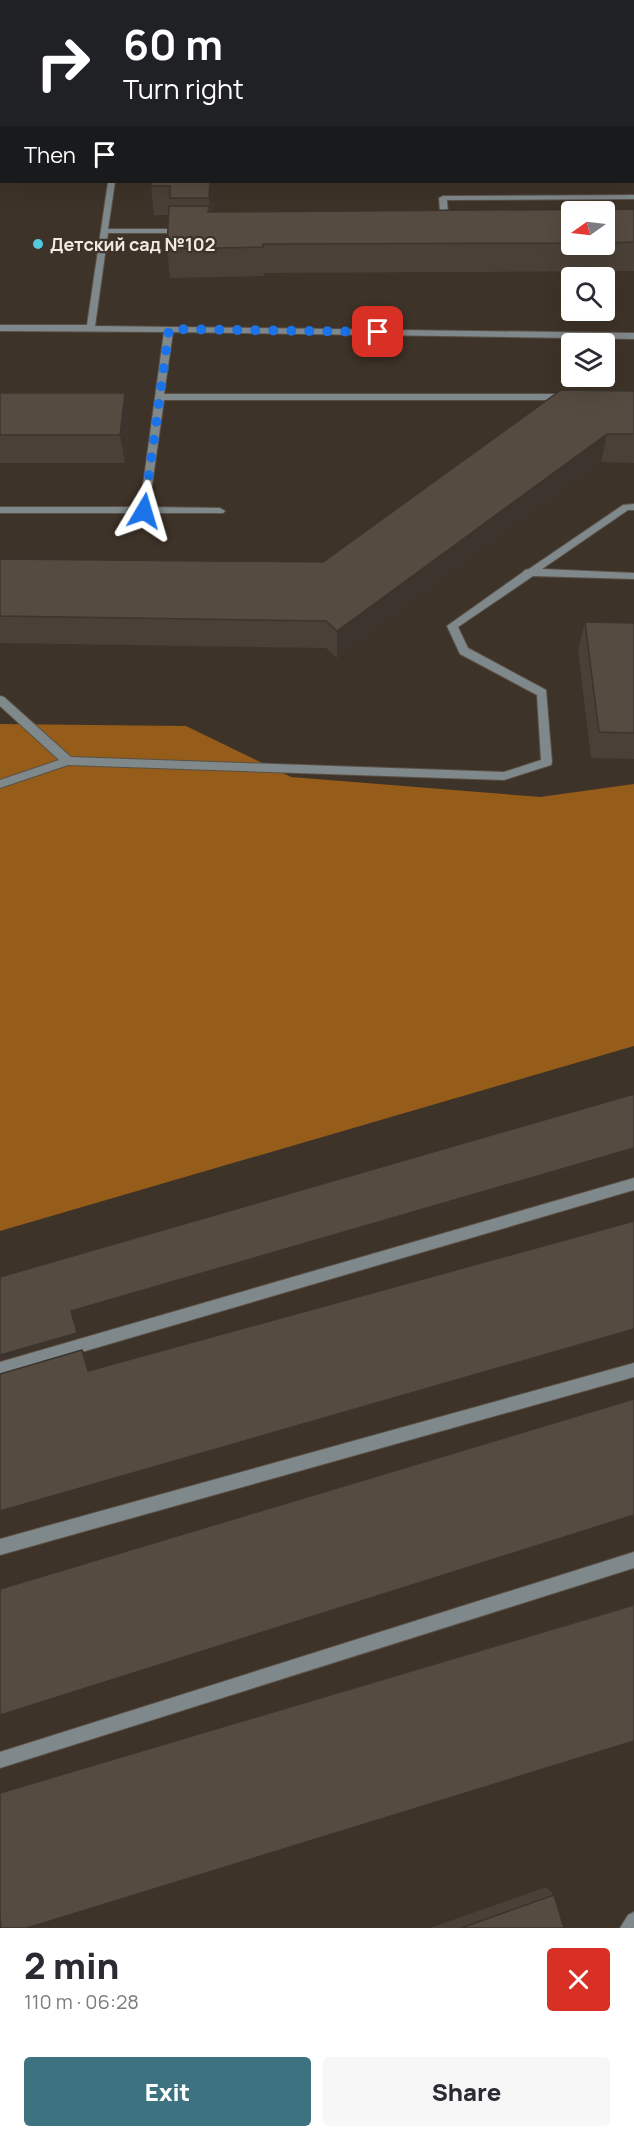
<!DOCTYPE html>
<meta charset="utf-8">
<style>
:root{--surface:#fff;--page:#f7f7f7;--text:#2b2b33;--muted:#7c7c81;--accent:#3d7380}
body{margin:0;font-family:Manrope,sans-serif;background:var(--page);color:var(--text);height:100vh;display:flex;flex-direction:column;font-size:22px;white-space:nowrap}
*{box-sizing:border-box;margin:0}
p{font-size:20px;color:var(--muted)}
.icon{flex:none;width:33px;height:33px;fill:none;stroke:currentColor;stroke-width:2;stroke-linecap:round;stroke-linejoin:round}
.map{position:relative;height:1928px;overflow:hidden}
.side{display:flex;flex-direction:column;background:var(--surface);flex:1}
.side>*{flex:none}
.top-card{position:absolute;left:0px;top:0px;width:634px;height:183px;box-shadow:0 6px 24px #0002;background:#202124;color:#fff;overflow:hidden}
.needle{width:39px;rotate:256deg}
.controls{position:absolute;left:561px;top:201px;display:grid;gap:12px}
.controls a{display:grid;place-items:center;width:54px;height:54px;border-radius:6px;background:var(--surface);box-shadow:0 6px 24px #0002;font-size:30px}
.pin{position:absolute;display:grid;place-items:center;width:51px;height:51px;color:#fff;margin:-26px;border-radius:12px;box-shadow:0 3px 9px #0006}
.me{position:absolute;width:66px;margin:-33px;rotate:7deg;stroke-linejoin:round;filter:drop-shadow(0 0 4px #0008)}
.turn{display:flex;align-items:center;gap:21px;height:126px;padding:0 24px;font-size:27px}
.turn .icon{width:78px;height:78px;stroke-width:2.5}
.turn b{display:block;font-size:42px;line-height:51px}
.then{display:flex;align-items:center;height:57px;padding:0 24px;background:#0003;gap:12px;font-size:22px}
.round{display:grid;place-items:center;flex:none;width:63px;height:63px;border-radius:6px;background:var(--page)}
.head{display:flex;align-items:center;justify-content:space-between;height:102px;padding:0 24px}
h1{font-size:36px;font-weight:800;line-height:45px}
.primary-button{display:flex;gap:12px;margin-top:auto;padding:12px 24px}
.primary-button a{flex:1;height:69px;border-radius:6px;background:var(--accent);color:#fff;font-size:24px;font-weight:800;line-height:69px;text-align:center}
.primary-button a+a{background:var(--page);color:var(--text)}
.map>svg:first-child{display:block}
.forest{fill:#955d19}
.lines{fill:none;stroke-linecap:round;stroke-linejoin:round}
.lane-casing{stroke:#5b5046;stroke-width:2}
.lane{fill:#7f888a;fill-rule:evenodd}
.wall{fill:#4a4037;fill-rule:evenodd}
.shaded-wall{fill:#3c342d}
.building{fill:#564b40;stroke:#3c342d;stroke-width:1.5}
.route{stroke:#1a73e8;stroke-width:10;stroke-dasharray:0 18}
.poi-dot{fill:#54cade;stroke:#3e3328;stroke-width:2}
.labels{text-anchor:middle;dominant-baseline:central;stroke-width:4.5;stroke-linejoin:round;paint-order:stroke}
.far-poi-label{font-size:18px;font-weight:bold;fill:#f2ebe4;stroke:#3e3328;text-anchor:start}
</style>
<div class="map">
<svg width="634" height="1928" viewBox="0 0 634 1928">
<rect width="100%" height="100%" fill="#3e3328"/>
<polygon class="forest" points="0,724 186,726 291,777 540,797 634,784 634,1046 0,1231"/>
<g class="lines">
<defs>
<g id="lane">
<polygon points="236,0 243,0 235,2"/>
<polygon points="588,0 598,2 589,2"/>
<rect x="633" y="12" width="1" height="4"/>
<polygon points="108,182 115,182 108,229 184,229 188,231 184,233 108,233 95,326 634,333 634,339 173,332 164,394 568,394 572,397 568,400 164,400 149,507 220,508 225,511 223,513 0,513 0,507 140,507 164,332 0,331 0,325 87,325"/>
<polygon points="634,195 634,199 447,200 449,226 445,228 441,226 439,198 443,196"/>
<polygon points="634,504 634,510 628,510 542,569 634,573 634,579 533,576 458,627 468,648 546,690 552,762 551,765 504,780 68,765 0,788 0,780 59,760 0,706 0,696 4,697 71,757 504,772 541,760 537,695 460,654 447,626 523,572 525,570 529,569 623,505"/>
<polygon points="634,1178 634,1190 0,1376 0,1362"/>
<polygon points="634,1363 634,1377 0,1555 0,1539"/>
<polygon points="634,1552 634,1568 0,1768 0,1752"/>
<polygon points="634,1912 634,1928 620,1928 628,1915"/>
</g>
</defs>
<use href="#lane" class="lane-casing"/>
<use href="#lane" class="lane"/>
</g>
<g class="wall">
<rect x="633" y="26" width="1" height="141"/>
<path d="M152 182H214L212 212 634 209V271L264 273V276L170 278 167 249 169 215H154L151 186ZM572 212H604V244H572Z"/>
<polygon points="634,391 634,463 601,462 337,658 326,648 0,643 0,559 323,562"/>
<polygon points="0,393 129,422 125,463 0,463"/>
<polygon points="585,622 634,623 634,759 591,758 578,649"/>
<polygon points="634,1604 634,1741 0,1916 0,1793"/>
<polygon points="546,1887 554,1895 564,1928 430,1928"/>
</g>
<g class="shaded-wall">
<polygon points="311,0 355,0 352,2 308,2"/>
<polygon points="210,182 214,182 211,226 209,198"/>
<polygon points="125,393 129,422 125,463 120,435"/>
<polygon points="607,434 601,462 337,658 337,631"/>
<polygon points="634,1148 634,1153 74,1315 80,1336 0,1360 0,1355 71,1311"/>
<polygon points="634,1329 634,1332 0,1514 0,1511"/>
<polygon points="82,1350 85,1353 91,1374 88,1371"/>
<polygon points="634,1515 634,1516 0,1715"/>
</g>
<g class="building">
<rect x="74" y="0" width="40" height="1"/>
<polygon points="247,0 311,0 308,2 245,2"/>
<rect x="633" y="26" width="1" height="113"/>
<polygon points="152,182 210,182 209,198 170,198 170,186 151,186"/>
<polygon points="169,206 209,206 208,212 634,209 634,242 604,243 604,212 572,212 572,243 263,244 263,247 167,249"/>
<polygon points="561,390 634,391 634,434 607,434 337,631 326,621 0,616 0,559 323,562"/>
<polygon points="0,393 125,393 120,435 0,435"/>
<polygon points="585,622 634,623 634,733 599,732"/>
<polygon points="634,1094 634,1148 71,1311 77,1333 0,1355 0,1277"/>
<polygon points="634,1221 634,1329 0,1511 0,1374 82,1350 88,1371"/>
<polygon points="634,1399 634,1515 0,1715 0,1589"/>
<polygon points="634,1605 634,1741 27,1928 1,1928 0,1916 0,1793"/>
<polygon points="554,1895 564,1928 461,1928"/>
</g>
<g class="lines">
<polyline class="route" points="144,511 169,329 378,332"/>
</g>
<circle class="poi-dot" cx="38" cy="244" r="6"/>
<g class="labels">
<g class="far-poi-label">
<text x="50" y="244">Детский сад №102</text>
</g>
</g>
</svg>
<div class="controls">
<a><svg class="needle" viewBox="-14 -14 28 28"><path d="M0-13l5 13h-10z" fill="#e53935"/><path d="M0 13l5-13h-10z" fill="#7c7c81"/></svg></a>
<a><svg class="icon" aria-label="search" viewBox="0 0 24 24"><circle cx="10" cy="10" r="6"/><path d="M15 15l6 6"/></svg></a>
<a><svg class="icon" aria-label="layers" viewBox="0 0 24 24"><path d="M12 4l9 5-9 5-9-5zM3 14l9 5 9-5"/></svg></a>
</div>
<div class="pin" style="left:378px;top:332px;background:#d93025"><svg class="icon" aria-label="arrive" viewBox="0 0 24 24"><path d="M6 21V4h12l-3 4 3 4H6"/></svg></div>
<svg class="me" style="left:144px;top:511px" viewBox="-20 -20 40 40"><path d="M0-17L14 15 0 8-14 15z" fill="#1a73e8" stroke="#fff" stroke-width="4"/></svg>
<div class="top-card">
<div class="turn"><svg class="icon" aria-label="right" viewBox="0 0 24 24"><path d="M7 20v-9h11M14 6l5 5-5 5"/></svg><div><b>60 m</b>Turn right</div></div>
<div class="then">Then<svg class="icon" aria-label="arrive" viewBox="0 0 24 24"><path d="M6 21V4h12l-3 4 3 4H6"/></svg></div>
</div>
</div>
<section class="side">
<div class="head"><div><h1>2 min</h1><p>110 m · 06:28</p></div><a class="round" style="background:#d93025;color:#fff"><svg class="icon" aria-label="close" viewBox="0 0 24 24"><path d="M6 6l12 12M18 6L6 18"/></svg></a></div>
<div class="primary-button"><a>Exit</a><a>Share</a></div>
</section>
